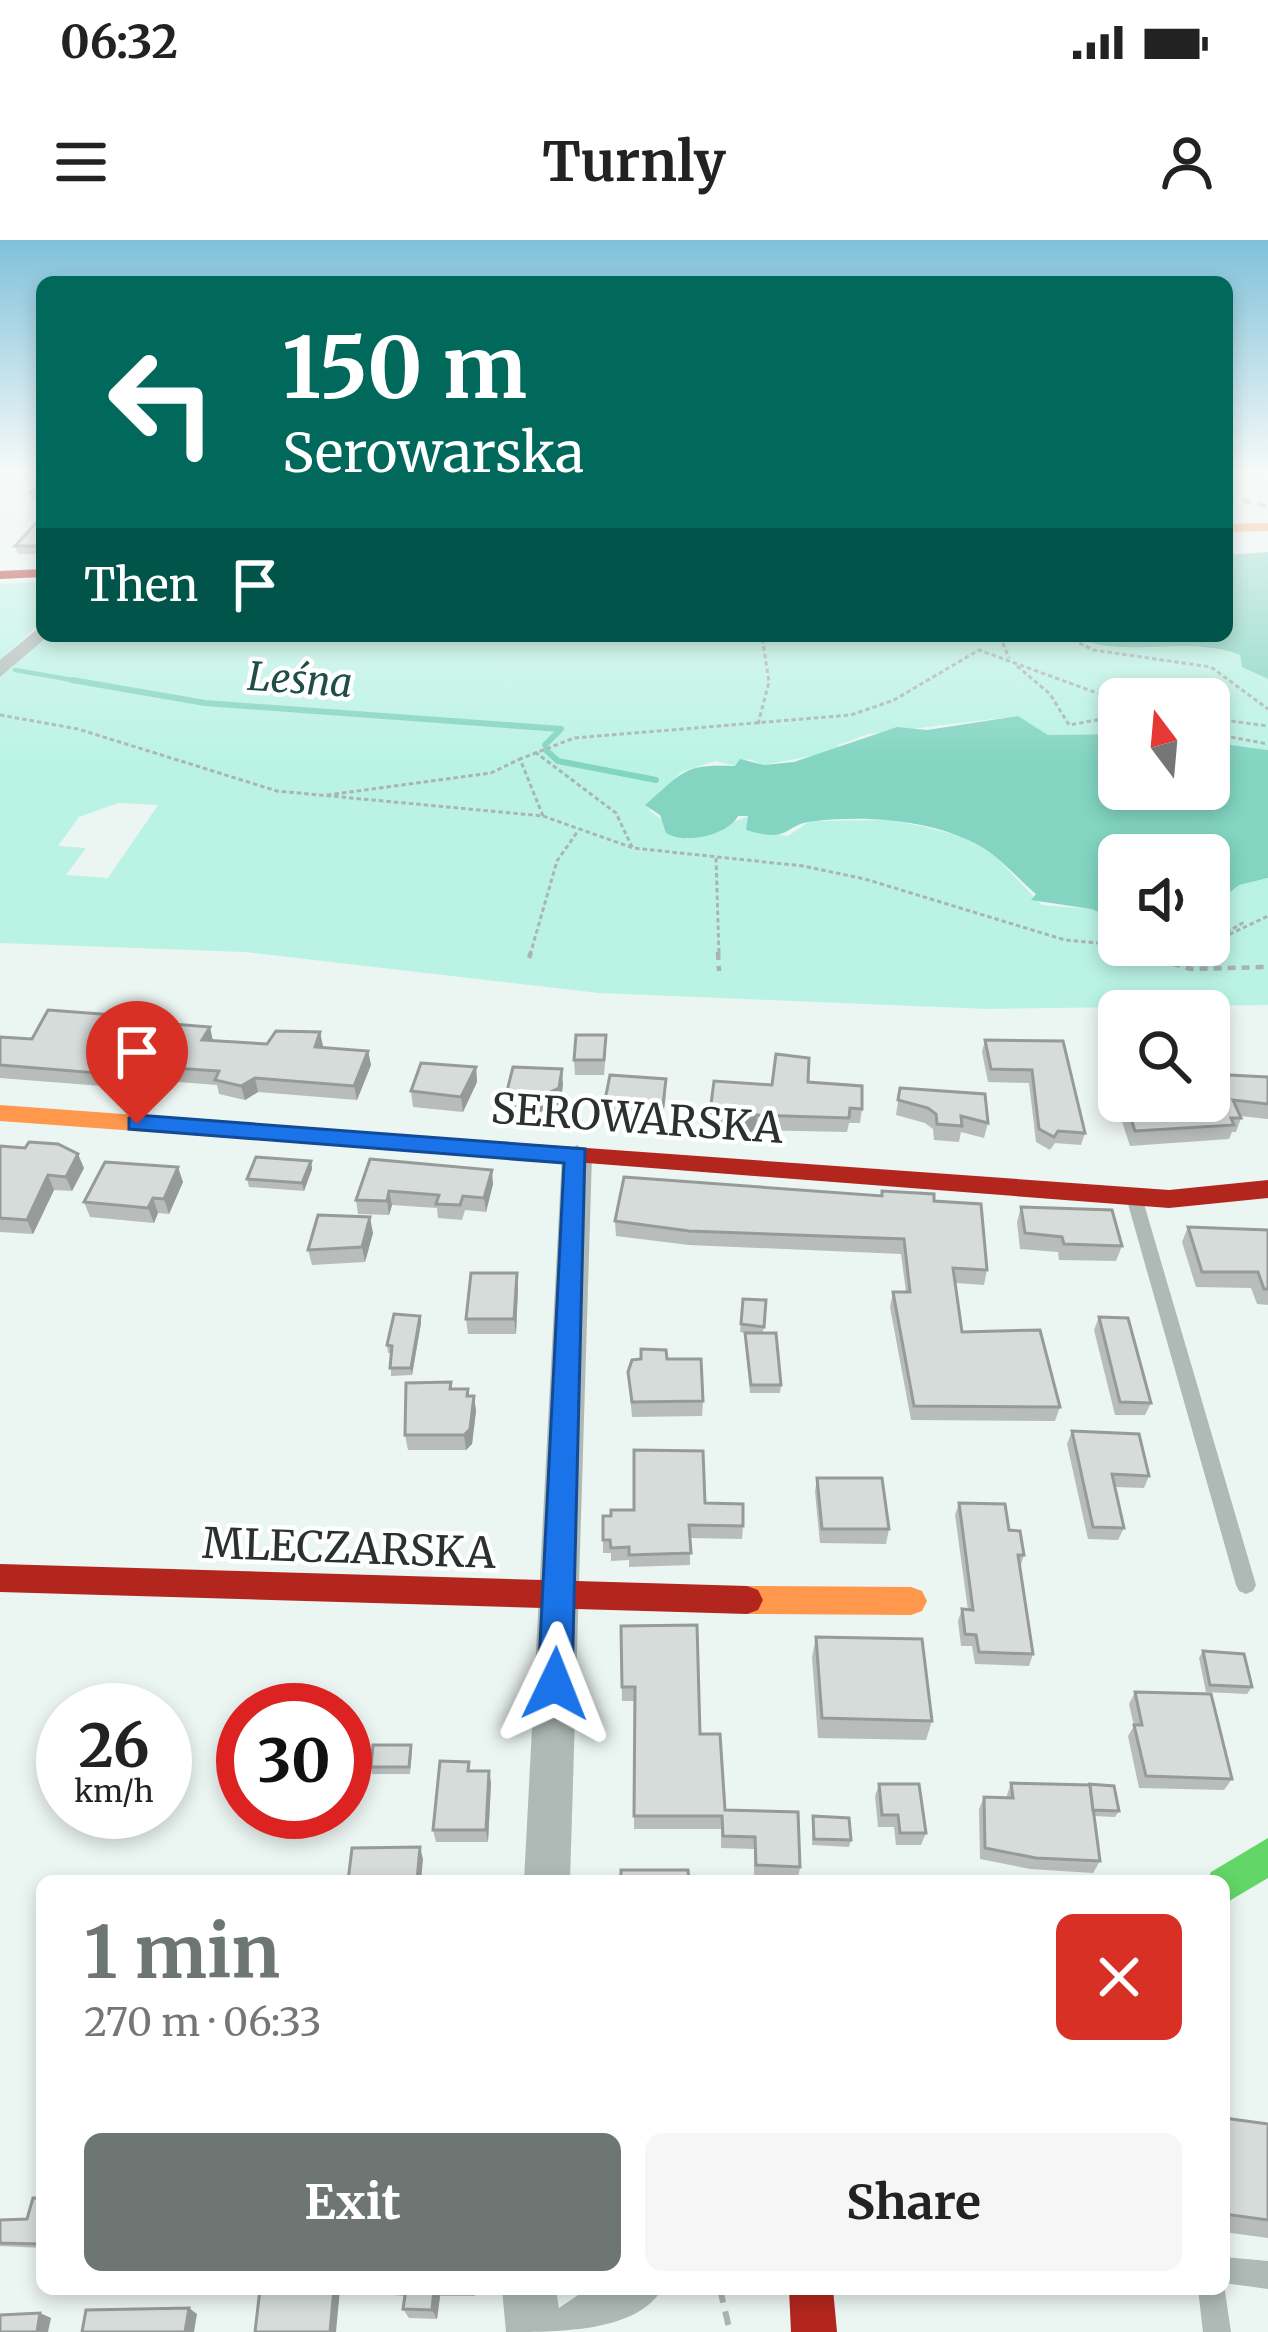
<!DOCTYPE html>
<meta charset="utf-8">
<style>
:root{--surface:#fff;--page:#f6f6f6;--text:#222;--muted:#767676;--accent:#6e7673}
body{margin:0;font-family:Merriweather,serif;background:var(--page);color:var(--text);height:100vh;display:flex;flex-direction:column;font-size:45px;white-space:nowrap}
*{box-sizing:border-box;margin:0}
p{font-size:39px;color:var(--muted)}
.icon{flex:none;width:66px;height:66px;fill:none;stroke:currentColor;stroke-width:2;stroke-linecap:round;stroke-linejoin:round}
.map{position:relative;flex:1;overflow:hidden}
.drawer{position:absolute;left:36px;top:1635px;width:1194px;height:420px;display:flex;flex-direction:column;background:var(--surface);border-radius:18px;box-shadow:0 6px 18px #0003}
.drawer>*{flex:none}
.hud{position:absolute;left:36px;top:36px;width:1197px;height:366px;border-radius:18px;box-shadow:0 6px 18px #0003;background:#00695c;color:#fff;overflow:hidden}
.needle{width:78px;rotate:344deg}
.tools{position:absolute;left:1098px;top:438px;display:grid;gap:24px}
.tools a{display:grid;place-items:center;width:132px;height:132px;border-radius:18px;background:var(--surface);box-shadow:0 6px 18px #0003;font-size:60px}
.speed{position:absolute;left:36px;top:1443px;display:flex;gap:24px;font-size:60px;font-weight:700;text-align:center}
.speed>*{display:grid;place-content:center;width:156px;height:156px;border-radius:50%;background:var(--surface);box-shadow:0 6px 18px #0003;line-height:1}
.speed small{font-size:30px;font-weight:400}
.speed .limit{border:18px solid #d22;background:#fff;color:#111}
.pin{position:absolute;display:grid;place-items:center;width:102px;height:102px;color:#fff;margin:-123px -51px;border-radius:50% 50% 50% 0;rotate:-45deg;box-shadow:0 0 12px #0007}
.pin .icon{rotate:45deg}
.me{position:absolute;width:132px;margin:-66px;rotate:2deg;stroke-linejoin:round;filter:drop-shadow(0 0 9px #0008)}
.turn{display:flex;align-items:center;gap:42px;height:252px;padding:0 48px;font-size:54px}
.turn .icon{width:156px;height:156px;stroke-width:2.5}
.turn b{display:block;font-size:84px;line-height:102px}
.then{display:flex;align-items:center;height:114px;padding:0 48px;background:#0003;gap:24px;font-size:45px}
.round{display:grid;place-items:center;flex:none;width:126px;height:126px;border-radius:18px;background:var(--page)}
.overview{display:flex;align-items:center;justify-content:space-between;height:204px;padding:0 48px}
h1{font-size:72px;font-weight:700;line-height:90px;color:var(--accent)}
.action{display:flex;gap:24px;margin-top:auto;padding:24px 48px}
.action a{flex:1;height:138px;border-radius:18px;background:var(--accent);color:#fff;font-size:48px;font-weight:700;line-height:138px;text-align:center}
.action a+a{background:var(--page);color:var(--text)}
.status{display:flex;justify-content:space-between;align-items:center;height:84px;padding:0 60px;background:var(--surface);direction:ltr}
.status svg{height:33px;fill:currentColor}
header{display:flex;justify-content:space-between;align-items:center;height:156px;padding:0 48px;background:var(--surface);font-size:54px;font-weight:700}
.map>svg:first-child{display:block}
.green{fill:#baf3e4;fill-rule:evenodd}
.water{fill:#83d5c2}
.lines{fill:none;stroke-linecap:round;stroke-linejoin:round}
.stream-far1{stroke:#83d5c2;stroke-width:4.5}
.stream{stroke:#83d5c2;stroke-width:6}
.path-far2{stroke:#aab5b2;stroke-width:3;stroke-dasharray:4.5 3;stroke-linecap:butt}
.path-far1{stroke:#aab5b2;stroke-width:4.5;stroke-dasharray:8 6;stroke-linecap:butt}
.path{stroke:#aab5b2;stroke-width:6;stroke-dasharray:14 9;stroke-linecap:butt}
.lane{fill:#afbab6;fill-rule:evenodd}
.street{fill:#afbab6;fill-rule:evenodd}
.fast{fill:#63d668;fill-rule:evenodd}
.slow{fill:#ff974d;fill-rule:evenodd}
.jam{fill:#b3261e;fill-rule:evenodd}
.rail{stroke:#b0bab7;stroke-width:4.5;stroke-dasharray:8 8;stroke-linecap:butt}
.wall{fill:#b8bdbb}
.shaded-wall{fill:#969a99}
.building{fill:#d6dcda;stroke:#969a99;stroke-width:3}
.route{fill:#1a73e8;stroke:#114b97;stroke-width:3}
.labels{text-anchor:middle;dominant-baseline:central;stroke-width:9;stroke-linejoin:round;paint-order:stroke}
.far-water-label{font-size:39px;font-style:italic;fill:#1f4f44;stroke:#fff}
.street-label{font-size:42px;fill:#2a312f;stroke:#fff}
</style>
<div class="status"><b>06:32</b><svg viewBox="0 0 49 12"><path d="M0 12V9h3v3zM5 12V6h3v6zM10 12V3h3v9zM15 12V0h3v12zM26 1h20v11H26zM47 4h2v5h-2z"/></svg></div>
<header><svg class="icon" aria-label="menu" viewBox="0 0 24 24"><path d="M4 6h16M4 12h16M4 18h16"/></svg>Turnly<svg class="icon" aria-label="person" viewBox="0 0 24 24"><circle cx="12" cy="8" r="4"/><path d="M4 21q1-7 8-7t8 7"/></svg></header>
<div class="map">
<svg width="1268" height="2092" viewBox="0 0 1268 2092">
<rect width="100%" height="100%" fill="#ebf5f2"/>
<g class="green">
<polygon points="42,342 42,381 0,421 0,344"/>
<path d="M42 396H1073C1123 421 1185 395 1240 415L1243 427 1268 439V510L1209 502V459H1119V494L1048 495 1018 476 869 494 838 505 841 510 764 525 749 519 735 526 715 521 681 532 649 570 687 599 749 576 746 590 788 596 810 581 892 580 925 587 960 596 992 613 1042 665 1091 669 1119 680V705H1209V669L1239 645 1268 638V765L989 769 599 753 245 712 0 703V435ZM118 563 158 565 108 638 66 635 86 608 58 606 79 577Z"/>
</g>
<g class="water">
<path d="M1268 312V439L1242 427 1240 415C1185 394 1123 421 1073 396H1227V315Z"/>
<path d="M1018 476 1048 495 1119 494V549H1209V502L1268 510V638L1239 645 1209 669V615H1119V680L1091 669 1031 660 1036 654C1023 643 1000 619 988 611 941 580 870 575 815 581 782 584 793 604 746 590L748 576H738C728 595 685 605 666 593L660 575 645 565C685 530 684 524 735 526L740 519 764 525 794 522 897 487 927 490Z"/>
</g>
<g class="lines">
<polyline class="stream-far1" points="15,430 89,443"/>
<g class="stream">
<polyline points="72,440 205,463 561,489 545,505"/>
<polyline points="546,510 558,521 656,540"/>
</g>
<g class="path-far2">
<polyline points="1000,396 1009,418"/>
<polyline points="1066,396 1093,410 1211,427 1268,469"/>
<polyline points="1017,426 1050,454 1069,485 1119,476"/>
<polyline points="0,475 78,489 277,551 543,576 633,608 803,626 865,639 1065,700 1119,705"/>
<polyline points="1209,478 1268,486"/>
<polyline points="758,484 769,442 762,396"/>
<polyline points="1209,493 1268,504"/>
<polyline points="535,512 616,573 632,607"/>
<polyline points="327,555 491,533 520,519"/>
<polyline points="543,576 520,519 574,498 851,475 894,460 979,410 1119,461"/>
<polyline points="716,618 719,715"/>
<polyline points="1220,696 1246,681"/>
<polyline points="1209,704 1268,676"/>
<polyline points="1126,705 1164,712 1208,705"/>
<polyline points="1132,712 1141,715"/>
<polyline points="530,715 557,621 578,591"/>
</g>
<g class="path-far1">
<polyline points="718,712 719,731"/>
<polyline points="1132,712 1191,729 1268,727"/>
<polyline points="1162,712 1166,712"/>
<polyline points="529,718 531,712"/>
</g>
<polyline class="path" points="720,2049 730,2092"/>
<g class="lane">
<polygon points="1134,952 1142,957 1256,1345 1253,1351 1246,1354 1239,1351 1236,1345 1126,957"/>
<polygon points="1224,2017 1268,2021 1268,2049 1224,2043"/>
<polygon points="1224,2045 1231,2092 1203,2092 1198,2049 1224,2049"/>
</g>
<g class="street">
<polygon points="42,385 42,396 48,396 0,437 0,420"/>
<polygon points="577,905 592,915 570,1641 524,1641 562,915"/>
<path d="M502 2049H556L559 2068 587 2049H662C637 2092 560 2092 506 2092Z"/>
</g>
<polygon class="fast" points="1268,1598 1268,1638 1224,1664 1224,1641 1207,1641 1211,1632"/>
<g class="slow">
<polygon points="1268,283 1268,291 1227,292 1227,284"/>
<polygon points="0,865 531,904 543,912 531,920 0,881"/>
<polygon points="747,1346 911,1347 922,1351 927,1361 922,1371 911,1375 747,1374 736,1370 731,1360 736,1350"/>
</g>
<g class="jam">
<polygon points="42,329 42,337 0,339 0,331"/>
<polygon points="531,904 1169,950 1268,940 1268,958 1169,968 522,918 519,912"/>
<polygon points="0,1324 747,1346 758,1350 763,1360 758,1370 747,1374 0,1352"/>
<polygon points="789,2049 833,2049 837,2092 791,2092"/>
</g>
<polyline class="rail" points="1227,257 1268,266"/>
</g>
<g class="wall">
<polygon points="42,241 42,261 32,261 30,253"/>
<polygon points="42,277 42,314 18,314 15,306"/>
<polygon points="128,776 132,789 102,846 0,838 0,797 32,799"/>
<polygon points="320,792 322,807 368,811 371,825 357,860 258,852 245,860 219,854 217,845 178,842 138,865 134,851 213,801 267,804"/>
<polygon points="985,800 1063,801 1085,893 1081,905 1055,903 1050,910 1036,902 1029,843 988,842 982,812"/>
<polygon points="606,810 604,835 575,835 574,820"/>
<polygon points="476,827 477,842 463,872 413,867 411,851"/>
<polygon points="1209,834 1268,837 1268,879 1240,876 1241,878 1236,892 1232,892 1229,899 1130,906 1115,860 1119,847 1119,861 1209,861"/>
<polygon points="808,842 862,869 860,883 849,883 847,892 756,890 740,896 709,887 710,872 772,845"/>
<polygon points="563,845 560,864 540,872 508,866 507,851"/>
<polygon points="900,848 988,883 984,898 961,892 959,902 934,900 933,889 925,883 896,875"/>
<polygon points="666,854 661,889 604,885 603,870"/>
<polygon points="0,906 84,928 72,951 54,950 33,994 0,992"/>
<polygon points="370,919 493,944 486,972 465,970 462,980 438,978 437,968 392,965 389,975 358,974 356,960"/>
<polygon points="311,921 312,929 304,951 249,947 247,939"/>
<polygon points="183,942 169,974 158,973 154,983 90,977 84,962"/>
<polygon points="934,961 987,1030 984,1045 955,1043 962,1092 1060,1167 1055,1181 911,1180 890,1067 893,1052 906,1052 901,1014 689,1005 616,996 615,981"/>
<polygon points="1021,967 1122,1006 1116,1021 1059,1020 1058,1012 1020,1009 1017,982"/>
<polygon points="1188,987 1268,990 1268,1065 1257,1064 1251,1048 1196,1047 1182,1002"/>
<polygon points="373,993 365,1022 312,1025 308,1010"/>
<polygon points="518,1048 516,1094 468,1094 466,1079"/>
<polygon points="743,1059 766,1060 763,1093 781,1145 780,1153 750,1153 745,1101 745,1093 747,1093 740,1092"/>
<polygon points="420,1076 421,1083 412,1135 391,1136 391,1113 388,1113 387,1105"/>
<polygon points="1099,1077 1151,1163 1145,1175 1115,1175 1094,1090"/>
<polygon points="667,1119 703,1161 702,1176 632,1177 628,1132"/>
<polygon points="451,1142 452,1149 468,1149 469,1156 474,1156 476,1171 472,1204 466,1210 408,1210 405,1195"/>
<polygon points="1072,1191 1149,1236 1144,1248 1115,1247 1124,1288 1118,1300 1088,1299 1067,1204"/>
<polygon points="817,1238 889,1289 886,1304 820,1303 815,1252"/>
<polygon points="705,1263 743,1286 742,1299 690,1298 690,1325 629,1327 629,1320 611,1321 611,1313 603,1313 603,1276 611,1276 634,1270"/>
<polygon points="959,1263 1009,1290 1024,1315 1020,1328 1033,1414 1029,1426 975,1424 972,1406 961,1406 958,1381 962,1369 968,1370 955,1275"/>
<polygon points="621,1386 700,1494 725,1570 800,1627 798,1639 754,1637 754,1609 721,1608 721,1589 634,1589 635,1461 622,1461"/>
<polygon points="816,1397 932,1481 926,1500 818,1498 812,1417"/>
<polygon points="1203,1411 1252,1447 1247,1454 1206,1452 1199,1418"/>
<polygon points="1135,1452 1232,1539 1224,1550 1139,1548 1128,1496 1134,1486 1129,1464"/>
<polygon points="411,1505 412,1512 410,1534 372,1534 371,1527"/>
<polygon points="489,1531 491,1543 488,1602 436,1602 433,1590"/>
<polygon points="1011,1543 1119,1571 1115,1577 1094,1576 1100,1621 1093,1633 1030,1629 980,1619 979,1569 984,1557 1006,1558"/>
<polygon points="879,1544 926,1593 921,1605 896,1605 894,1587 878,1587 875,1556"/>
<polygon points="813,1576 851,1600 849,1607 812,1605"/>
<polygon points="1224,1878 1268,1884 1268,1998 1224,1992"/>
<polygon points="42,1958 42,2008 0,2006 0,1980 27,1979"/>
<polygon points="388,2049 476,2049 475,2056 440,2056 437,2079 409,2078 403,2069 405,2056 393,2055"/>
</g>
<g class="shaded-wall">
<polygon points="128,776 132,789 102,846 97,833"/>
<polygon points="210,787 213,801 202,800"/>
<polygon points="320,792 323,806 318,821 315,807"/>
<polygon points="368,811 371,825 357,860 354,846"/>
<polygon points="476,827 477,842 463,872 461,857"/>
<polygon points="174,828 178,842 138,865 134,851"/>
<polygon points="562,829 563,845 560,864 540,872 539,857"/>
<polygon points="255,838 258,852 245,860 241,846"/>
<polygon points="757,875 756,890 740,896 741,881"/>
<polygon points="78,914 84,928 72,951 66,937"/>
<polygon points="311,921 312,929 304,951 302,943"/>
<polygon points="178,927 183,942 169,974 164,959"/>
<polygon points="492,930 493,944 486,972 484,958"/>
<polygon points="48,935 54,950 33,994 27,980"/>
<polygon points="389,951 392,965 389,975 387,961"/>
<polygon points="153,958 158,973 154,983 148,968"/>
<polygon points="370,977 373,993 365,1022 362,1007"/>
<polygon points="517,1033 518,1048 516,1094 514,1079"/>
<polygon points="420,1076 421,1083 412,1135 411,1128"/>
<polygon points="474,1156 476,1171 472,1204 466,1210 464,1195"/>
<polygon points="489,1531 491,1543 488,1602 486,1590"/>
<polygon points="420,1607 423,1619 421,1641 417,1641"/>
<polygon points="334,2049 340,2049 336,2092 330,2092"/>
<polygon points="434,2049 440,2056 437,2079 432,2070"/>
<polygon points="189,2068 197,2074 194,2092 185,2092"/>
<polygon points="40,2073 51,2078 48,2092 37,2092"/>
</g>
<g class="building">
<polygon points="42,241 42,253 30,253"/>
<polygon points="42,277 42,306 15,306"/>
<polygon points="48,770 128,776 97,833 0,825 0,797 32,799"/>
<polygon points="172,784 210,787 202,800 267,804 276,791 320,792 315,807 368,811 354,846 255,838 241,846 215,840 219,831 174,828 134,851"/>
<polygon points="576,795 606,795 604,820 574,820"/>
<polygon points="985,800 1063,801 1085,893 1058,891 1054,897 1039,889 1032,830 991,829"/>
<polygon points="776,814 809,818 808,842 862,846 862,869 850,868 849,878 757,875 741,881 710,872 714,841 772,845"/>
<polygon points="421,823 476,827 461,857 411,851"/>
<polygon points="513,827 562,829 559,848 539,857 507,851"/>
<polygon points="1209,834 1268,837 1268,864 1233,860 1241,878 1231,878 1234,885 1135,891 1125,861 1209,861 1209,839 1211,839"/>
<polygon points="610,835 666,839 662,874 603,870"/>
<polygon points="900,848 985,854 988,883 961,876 962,886 937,884 936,874 928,868 898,860"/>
<polygon points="29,902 58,904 78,914 66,937 48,935 27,980 0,978 0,906 25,908"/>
<polygon points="256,917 311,921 302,943 247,939"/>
<polygon points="370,919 492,930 484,958 463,956 460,965 436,964 439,955 389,951 387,961 356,960"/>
<polygon points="105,922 178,927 164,959 153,958 148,968 84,962"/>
<polygon points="624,937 882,956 882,951 934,954 934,961 981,964 987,1030 953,1028 962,1092 1040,1090 1060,1167 914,1166 893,1052 910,1052 904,999 689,991 615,981"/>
<polygon points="1021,967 1112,970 1122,1006 1064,1004 1062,997 1025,993"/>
<polygon points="318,975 370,977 362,1007 308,1010"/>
<polygon points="1188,987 1268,990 1268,1049 1264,1049 1258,1032 1202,1032"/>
<polygon points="471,1033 517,1033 514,1079 466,1079"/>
<polygon points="743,1059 766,1060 764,1087 741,1084"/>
<polygon points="394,1074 420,1076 411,1128 390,1128 392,1106 387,1105"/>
<polygon points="1099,1077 1128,1078 1151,1163 1120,1162"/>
<polygon points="745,1093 776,1093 781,1145 751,1145"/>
<polygon points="641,1109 666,1110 667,1119 701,1119 703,1161 632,1162 628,1132 632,1120 641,1119"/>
<polygon points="451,1142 450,1149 468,1149 467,1156 474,1156 470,1189 464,1195 405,1195 406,1143"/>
<polygon points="1072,1191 1139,1194 1149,1236 1112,1234 1124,1288 1093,1287"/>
<polygon points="634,1210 703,1211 705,1263 743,1264 743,1286 689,1285 691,1313 629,1315 629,1307 611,1308 610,1300 603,1300 603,1276 611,1276 611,1270 634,1270"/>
<polygon points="817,1238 882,1238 889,1289 822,1289"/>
<polygon points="959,1263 1005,1264 1009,1290 1020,1291 1024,1315 1018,1315 1033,1414 979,1412 976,1395 965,1394 962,1369 973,1370"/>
<polygon points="697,1385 700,1494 720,1494 725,1570 798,1572 800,1627 756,1625 755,1597 723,1596 722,1576 634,1576 635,1447 622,1447 621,1386"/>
<polygon points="816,1397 922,1399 932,1481 822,1478"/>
<polygon points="1203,1411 1244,1414 1252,1447 1210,1445"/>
<polygon points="1135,1452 1211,1454 1232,1539 1146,1536 1134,1485 1142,1485"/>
<polygon points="373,1505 411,1505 409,1527 371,1527"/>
<polygon points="440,1521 469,1522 468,1531 489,1531 486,1590 433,1590"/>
<polygon points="1011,1543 1090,1545 1100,1621 1036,1618 985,1608 984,1557 1013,1558"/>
<polygon points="879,1544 919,1544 926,1593 900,1593 898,1575 882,1575"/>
<polygon points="1088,1544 1114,1546 1119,1571 1093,1570 1090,1545"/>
<polygon points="813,1576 849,1578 851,1600 814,1599"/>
<polygon points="420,1607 417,1641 348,1641 352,1608"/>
<polygon points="621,1630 688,1630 689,1641 621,1641"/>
<polygon points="1224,1878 1268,1884 1268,1980 1224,1974"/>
<polygon points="33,1958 42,1958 42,2004 0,2003 0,1980 27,1979"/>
<polygon points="260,2049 334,2049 330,2092 255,2092"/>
<polygon points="406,2049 434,2049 432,2070 403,2069"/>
<polygon points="189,2068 185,2092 82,2092 86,2070"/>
<polygon points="40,2073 37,2092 0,2092 0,2075"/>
</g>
<linearGradient id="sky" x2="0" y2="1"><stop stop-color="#7fc1d9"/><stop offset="0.44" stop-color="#f6faf9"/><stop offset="1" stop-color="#f6faf9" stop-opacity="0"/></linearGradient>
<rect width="1268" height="523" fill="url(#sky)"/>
<polygon class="route" points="137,875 585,909 572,1444 567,1455 555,1459 543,1455 538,1444 564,923 129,889 129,878"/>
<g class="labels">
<g class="far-water-label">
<text transform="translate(300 440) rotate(4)">Leśna</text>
</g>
<g class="street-label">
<text transform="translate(637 878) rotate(4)">SEROWARSKA</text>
<text transform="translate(349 1308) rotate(2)">MLECZARSKA</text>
</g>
</g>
</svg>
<div class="tools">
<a><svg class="needle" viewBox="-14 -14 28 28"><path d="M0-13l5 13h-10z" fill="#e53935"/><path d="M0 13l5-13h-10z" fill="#767676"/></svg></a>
<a><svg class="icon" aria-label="sound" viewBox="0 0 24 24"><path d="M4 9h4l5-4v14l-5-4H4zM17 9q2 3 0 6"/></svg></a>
<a><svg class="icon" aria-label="search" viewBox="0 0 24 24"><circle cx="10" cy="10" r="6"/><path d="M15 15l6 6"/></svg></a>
</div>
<div class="speed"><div>26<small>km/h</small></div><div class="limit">30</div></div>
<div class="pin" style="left:137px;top:884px;background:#d93025"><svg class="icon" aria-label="arrive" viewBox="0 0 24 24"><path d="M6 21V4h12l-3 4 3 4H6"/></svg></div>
<svg class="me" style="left:555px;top:1444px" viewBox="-20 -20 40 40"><path d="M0-17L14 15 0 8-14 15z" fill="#1a73e8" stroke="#fff" stroke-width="4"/></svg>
<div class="hud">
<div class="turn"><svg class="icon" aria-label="left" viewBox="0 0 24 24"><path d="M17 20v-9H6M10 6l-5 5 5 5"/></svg><div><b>150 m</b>Serowarska</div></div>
<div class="then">Then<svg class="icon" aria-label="arrive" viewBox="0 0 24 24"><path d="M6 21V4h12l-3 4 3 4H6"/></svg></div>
</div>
<section class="drawer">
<div class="overview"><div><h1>1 min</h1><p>270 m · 06:33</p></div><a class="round" style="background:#d93025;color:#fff"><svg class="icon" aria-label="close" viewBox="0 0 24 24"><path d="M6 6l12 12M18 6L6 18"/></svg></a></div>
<div class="action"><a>Exit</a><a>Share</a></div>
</section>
</div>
